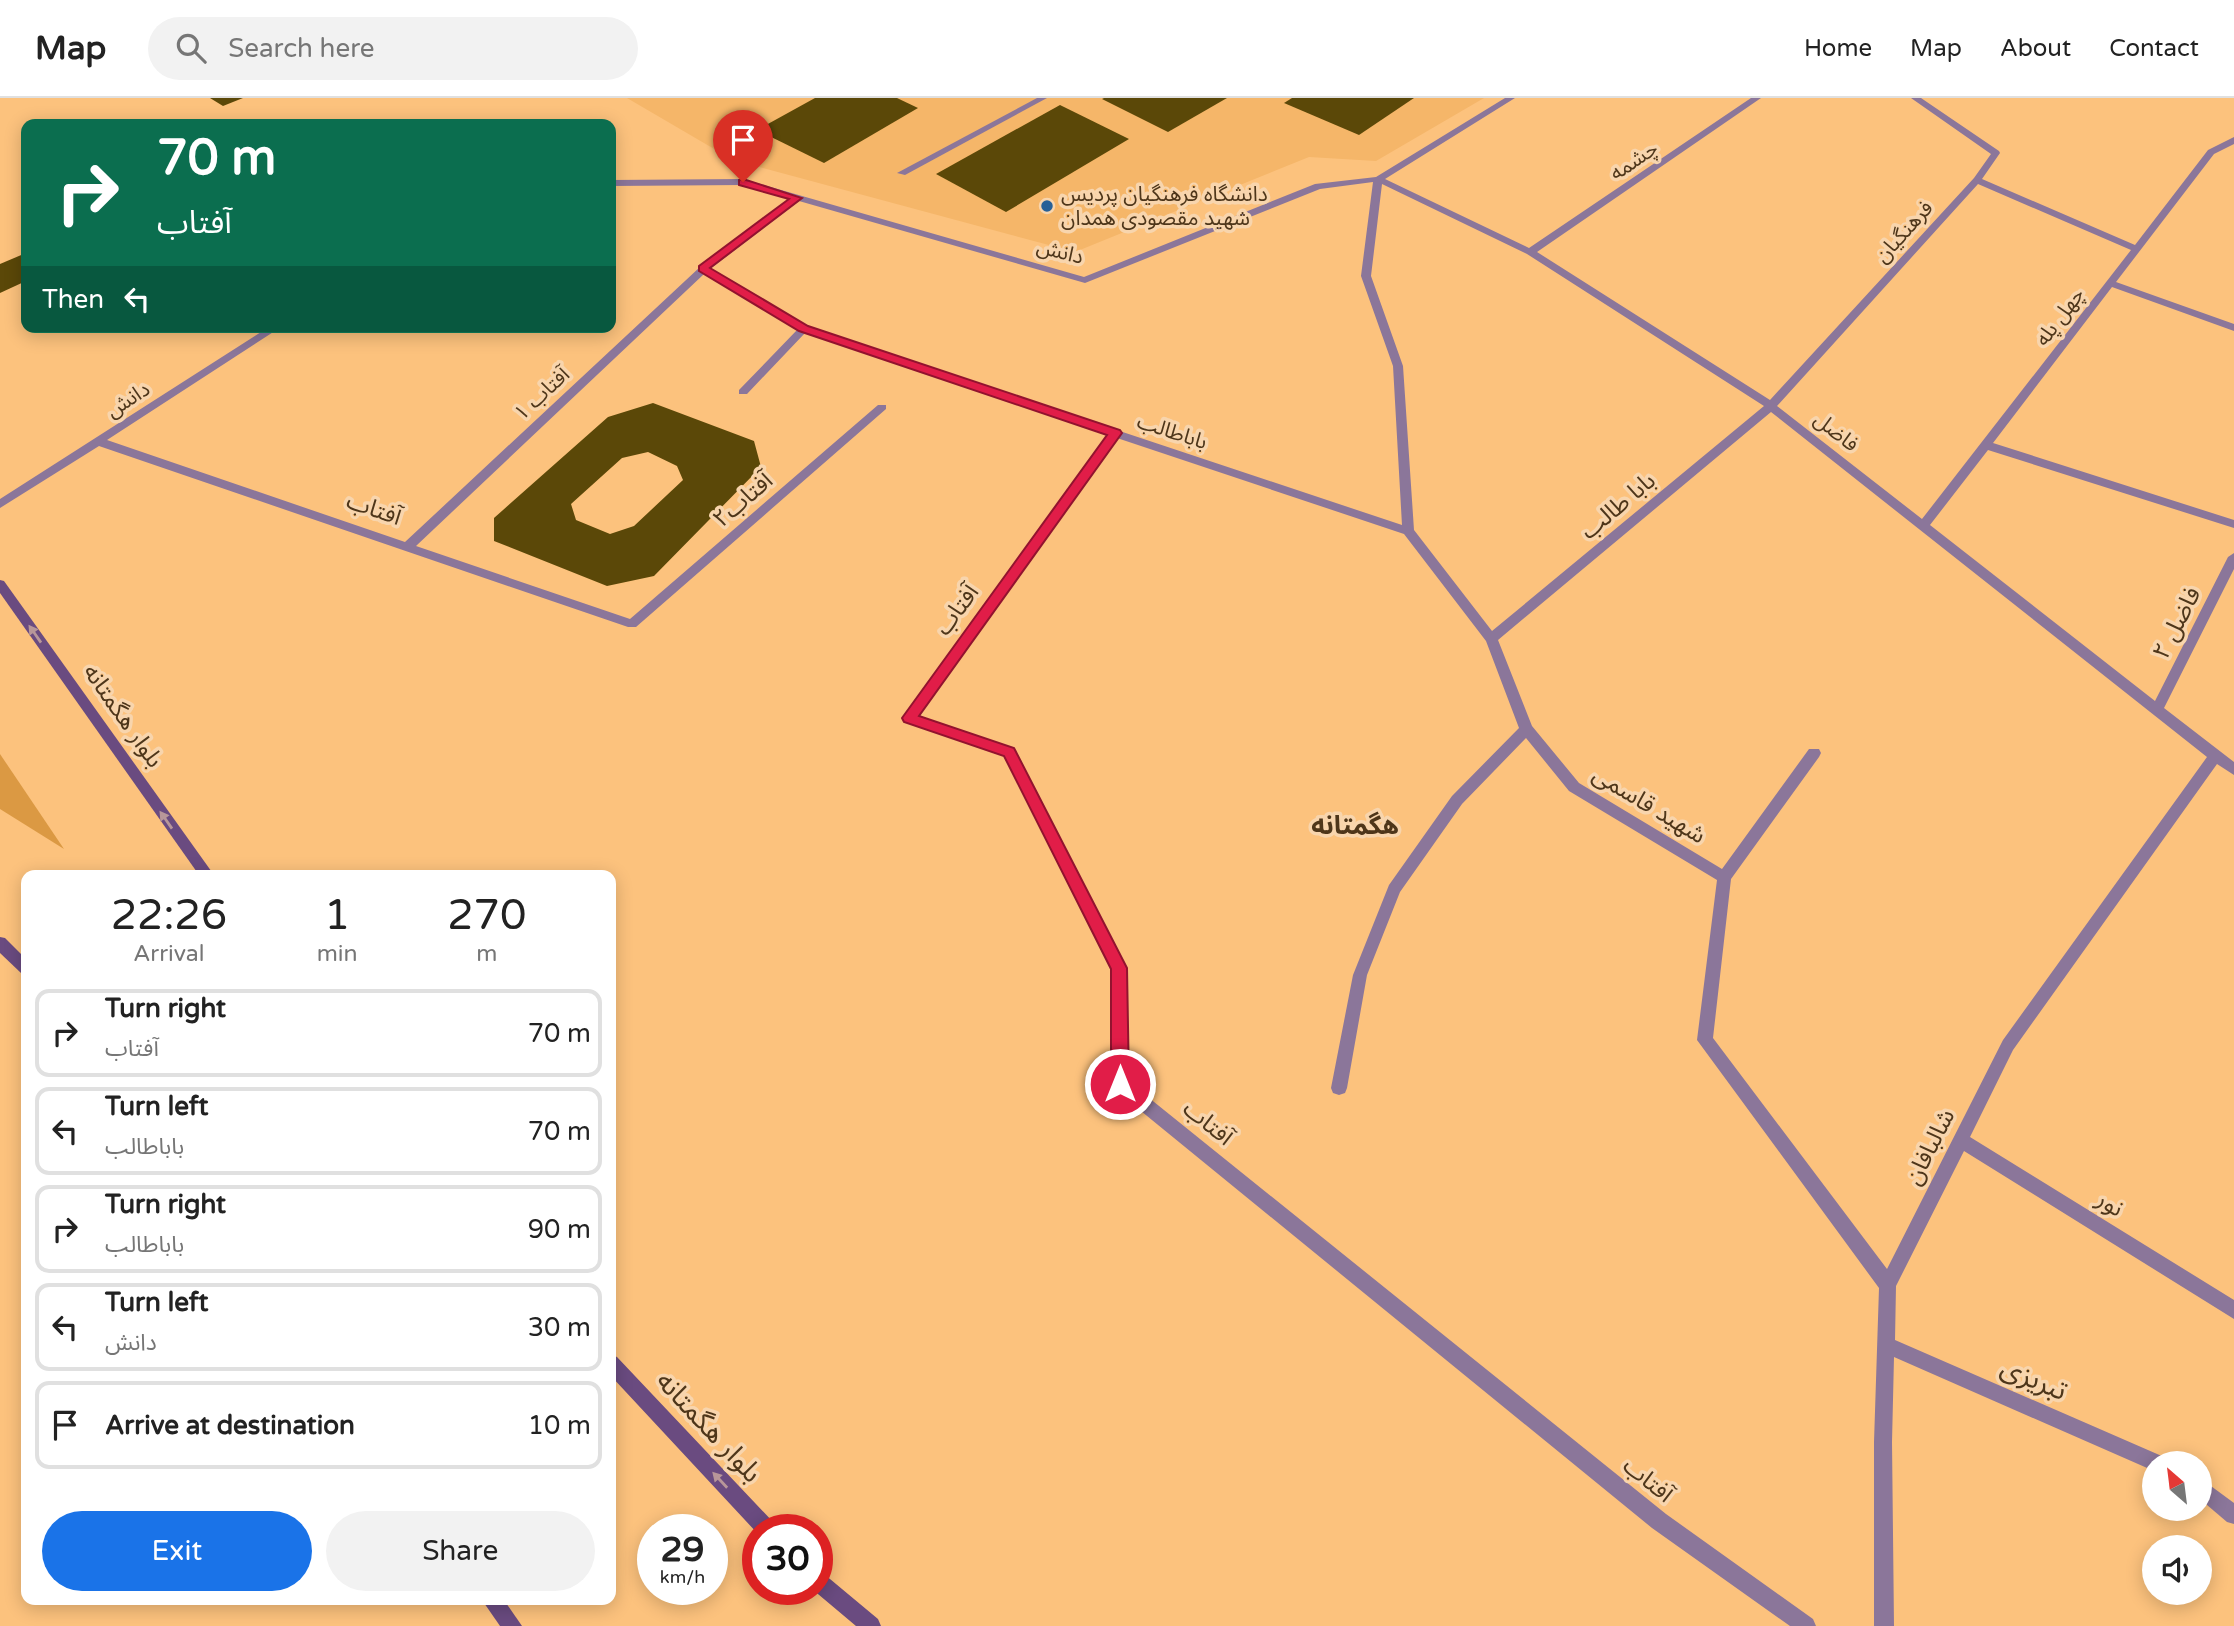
<!DOCTYPE html>
<meta charset="utf-8">
<style>
:root{--surface:#fff;--page:#f2f2f2;--text:#222;--muted:#767676;--line:#e0e0e0;--accent:#1a73e8}
body{margin:0;font-family:"Varela Round","Noto Sans Arabic",sans-serif;background:var(--page);color:var(--text);height:100vh;display:flex;flex-direction:column;font-size:26px;white-space:nowrap}
*{box-sizing:border-box;margin:0}
p{font-size:23px;color:var(--muted)}
.icon{flex:none;width:38px;height:38px;fill:none;stroke:currentColor;stroke-width:2;stroke-linecap:round;stroke-linejoin:round}
.map{position:relative;flex:1;overflow:hidden}
.details{position:absolute;left:21px;top:772px;width:595px;height:735px;display:flex;flex-direction:column;background:var(--surface);border-radius:14px;box-shadow:0 4px 18px #0003}
.details>*{flex:none}
.guide{position:absolute;left:21px;top:21px;width:595px;height:214px;border-radius:14px;box-shadow:0 4px 18px #0003;background:#0b6e4f;color:#fff;overflow:hidden}
.needle{width:46px;rotate:332deg}
.controls{position:absolute;left:2142px;top:1353px;display:grid;gap:14px}
.controls a{display:grid;place-items:center;width:70px;height:70px;border-radius:50%;background:var(--surface);box-shadow:0 4px 18px #0003;font-size:35px}
.speed{position:absolute;left:637px;top:1416px;display:flex;gap:14px;font-size:35px;font-weight:700;text-align:center}
.speed>*{display:grid;place-content:center;width:91px;height:91px;border-radius:50%;background:var(--surface);box-shadow:0 4px 18px #0003;line-height:1}
.speed small{font-size:18px;font-weight:400}
.speed .limit{border:10px solid #d22;background:#fff;color:#111}
.pin{position:absolute;display:grid;place-items:center;width:60px;height:60px;color:#fff;margin:-72px -30px;border-radius:50% 50% 50% 0;rotate:-45deg;box-shadow:0 0 7px #0007}
.pin .icon{rotate:45deg}
.me{position:absolute;width:77px;margin:-38px;rotate:0deg;stroke-linejoin:round;filter:drop-shadow(0 0 5px #0008)}
.turn{display:flex;align-items:center;gap:24px;height:147px;padding:0 21px;font-size:32px}
.turn .icon{width:91px;height:91px;stroke-width:2.5}
.turn b{display:block;font-size:49px;line-height:60px}
.then{display:flex;align-items:center;height:66px;padding:0 21px;background:#0003;gap:14px;font-size:26px}
.eta{display:flex;justify-content:space-evenly;align-items:center;height:119px;text-align:center}
.eta b{font-size:42px;font-weight:600;line-height:49px}
.primary-button{display:flex;gap:14px;margin-top:auto;padding:14px 21px}
.primary-button a{flex:1;height:80px;border-radius:42px;background:var(--accent);color:#fff;font-size:28px;font-weight:600;line-height:80px;text-align:center}
.primary-button a+a{background:var(--page);color:var(--text)}
ul{padding:0;list-style:none}
li{display:flex;align-items:center;gap:21px;height:88px;margin:0 14px 10px;padding:0 7px;border:4px solid var(--line);border-radius:14px}
li div{flex:1}
li b{display:block;font-size:26px}
li em{font-style:normal}
header{display:flex;align-items:center;gap:42px;box-sizing:border-box;height:98px;padding:0 35px;background:var(--surface);border-bottom:2px solid var(--line)}
header strong{font-size:33px}
nav{display:flex;gap:38px;margin-inline-start:auto;font-size:24px}
.search{width:490px;height:63px;background:var(--page);display:flex;align-items:center;gap:18px;box-sizing:border-box;padding:0 24px;border-radius:38px;color:var(--muted);font-size:26px}
.map>svg:first-child{display:block}
.built{fill:#f5b669}
.green{fill:#db9943}
.building{fill:#5b4808;fill-rule:evenodd}
.lines{fill:none;stroke-linecap:round;stroke-linejoin:round}
.service{fill:#8b769a;fill-rule:evenodd}
.minor{fill:#8b769a;fill-rule:evenodd}
.secondary{fill:#6a4b80;fill-rule:evenodd}
.oneway{fill:#b89799}
.route{fill:#e11d48;stroke:#92132f;stroke-width:2}
.poi-dot{fill:#266097;stroke:#f8d5ad;stroke-width:2.5}
.labels{text-anchor:middle;dominant-baseline:central;stroke-width:7;stroke-linejoin:round;paint-order:stroke}
.far-street-label{font-size:21px;fill:#4e361a;stroke:#f8d5ad}
.far-poi-label{font-size:21px;fill:#4e361a;stroke:#f8d5ad;text-anchor:start}
.street-label{font-size:24px;fill:#4e361a;stroke:#f8d5ad}
.neighbourhood-label{font-size:26px;font-weight:bold;fill:#4e361a;stroke:#f8d5ad}
.near-street-label{font-size:28px;fill:#4e361a;stroke:#f8d5ad}
</style>
<header>
<strong>Map</strong>
<div class="search"><svg class="icon" aria-label="search" viewBox="0 0 24 24"><circle cx="10" cy="10" r="6"/><path d="M15 15l6 6"/></svg>Search here</div>
<nav><a>Home</a><a>Map</a><a>About</a><a>Contact</a></nav>
</header>
<div class="map">
<svg width="2234" height="1528" viewBox="0 0 2234 1528">
<rect width="100%" height="100%" fill="#fcc27d"/>
<polygon class="built" points="627,0 1484,0 1376,63 1309,59 1075,154 733,62"/>
<polygon class="green" points="0,656 64,751 0,711"/>
<g class="building">
<polygon points="210,0 243,0 223,8"/>
<polygon points="815,0 897,0 918,10 824,65 757,32"/>
<polygon points="1104,0 1227,0 1168,34 1102,1"/>
<polygon points="1292,0 1414,0 1359,37 1284,5"/>
<polygon points="1060,7 1129,41 1006,114 936,76"/>
<polygon points="26,155 26,183 0,195 0,166"/>
<path d="M653 305 754 343 761 369 654 478 607 488 494 443V420L608 319ZM648 354 677 368 683 382 634 428 610 436 576 422 571 406 622 360Z"/>
</g>
<g class="lines">
<polygon class="service" points="1037,0 1047,0 905,77 897,75"/>
<g class="minor">
<path d="M1505 0H1515L1385 81 1529 150 1751 0H1761L1537 154 1770 302 1974 80 1991 56 1911 0H1921L1999 53 2000 55 1982 81 2135 147 2208 52 2234 39V46L2214 56 2116 184 2234 226V233L2112 189 1993 345 2234 422V430L1988 352 1930 427 2155 603 2228 459 2234 455V471L2164 610 2234 664V677L2217 666 2013 952 1970 1039 2234 1202V1221L1964 1053 1896 1188 1895 1242 2164 1359 2167 1365H2154V1373L1894 1259 1892 1344 1894 1528H1874V1344L1879 1190 1697 942 1717 782 1569 693 1526 640 1462 706 1400 794 1367 877 1347 990 1345 995 1339 997 1333 995 1331 990 1353 877 1389 787 1452 698 1519 630 1486 543 1404 436 1117 340 918 618 1014 650 1126 870 1128 983 1666 1416 1813 1521 1816 1528H1790L1652 1430 1114 991 1112 986V870L1004 658 904 624 903 620 1108 337 805 235 747 296H739V292L797 232 704 176 416 448 630 521 878 307H886V311L636 529H628L99 348 0 410V401L269 229H281L107 342 405 444 700 169 790 100 743 87 611 88V82L743 81 1084 179 1315 86 1376 79ZM1373 84 1361 178 1393 268 1402 427 807 229 710 171 799 103 1085 185 1320 91ZM1382 86 1527 156 1764 308 1492 533 1414 432 1403 268 1371 178ZM1978 86 2131 152 1922 421 1777 308ZM1771 314 2207 659 2003 942 1887 1171 1713 940 1731 781 1819 659 1821 655 1819 651H1809L1722 771 1579 685 1532 628 1498 542Z"/>
<polygon points="2200,1380 2234,1405 2234,1426 2227,1424 2200,1401"/>
</g>
<g class="secondary">
<polygon points="0,482 4,483 214,777 199,777 0,495"/>
<polygon points="0,839 5,840 26,861 26,877 21,875 0,855"/>
<polygon points="611,1256 617,1259 774,1425 776,1432 758,1432 758,1436 611,1278"/>
<polygon points="817,1474 824,1476 878,1521 881,1528 856,1528 812,1491 817,1491"/>
<polygon points="482,1502 504,1502 522,1528 500,1528"/>
</g>
</g>
<defs><path id="oneway-solid" d="M-6-.8H1V-3.2L6.5 0L1 3.2V.8H-6Z" transform="scale(1.75)"/></defs>
<g class="oneway">
<use href="#oneway-solid" transform="translate(35 536) rotate(-125)"/>
<use href="#oneway-solid" transform="translate(166 722) rotate(-125)"/>
<use href="#oneway-solid" transform="translate(720 1382) rotate(-133)"/>
</g>
<polygon class="route" points="743,81 802,100 710,170 808,228 1120,332 1122,335 919,618 1014,650 1127,870 1129,986 1126,992 1120,994 1114,992 1111,986 1111,871 1004,658 904,624 902,620 1107,337 799,233 699,173 699,168 789,101 739,87 739,82"/>
<circle class="poi-dot" cx="1047" cy="108" r="7"/>
<g class="labels">
<g class="far-street-label">
<text transform="translate(1634 63) rotate(-34)">چشمه</text>
<text transform="translate(1904 134) rotate(-48)">فرهنگیان</text>
<text transform="translate(1060 154) rotate(14)">دانش</text>
<text transform="translate(2060 219) rotate(-53)">چهل پله</text>
<text transform="translate(542 296) rotate(-43)">آفتاب ۱</text>
<text transform="translate(128 302) rotate(-33)">دانش</text>
<text transform="translate(1172 334) rotate(18)">باباطالب</text>
<text transform="translate(1836 334) rotate(38)">فاضل</text>
</g>
<g class="far-poi-label">
<text x="1061" y="96">دانشگاه فرهنگیان پردیس<tspan x="1061" dy="24">شهید مقصودی همدان</tspan></text>
</g>
<g class="street-label">
<text transform="translate(743 402) rotate(-41)">آفتاب۲</text>
<text transform="translate(1618 408) rotate(-40)">بابا طالب</text>
<text transform="translate(374 411) rotate(19)">آفتاب</text>
<text transform="translate(957 512) rotate(-54)">آفتاب</text>
<text transform="translate(2177 525) rotate(-63)">فاضل ۲</text>
<text transform="translate(123 618) rotate(55)">بلوار هگمتانه</text>
<text transform="translate(1649 707) rotate(31)">شهید قاسمی</text>
<text transform="translate(1208 1025) rotate(39)">آفتاب</text>
<text transform="translate(1930 1049) rotate(-63)">شالبافان</text>
<text transform="translate(2110 1106) rotate(32)">نور</text>
<text transform="translate(1648 1382) rotate(39)">آفتاب</text>
</g>
<g class="neighbourhood-label">
<text x="1355" y="727">هگمتانه</text>
</g>
<g class="near-street-label">
<text transform="translate(2034 1281) rotate(23)">تبریزی</text>
<text transform="translate(709 1329) rotate(47)">بلوار هگمتانه</text>
</g>
</g>
</svg>
<div class="controls">
<a><svg class="needle" viewBox="-14 -14 28 28"><path d="M0-13l5 13h-10z" fill="#e53935"/><path d="M0 13l5-13h-10z" fill="#767676"/></svg></a>
<a><svg class="icon" aria-label="sound" viewBox="0 0 24 24"><path d="M4 9h4l5-4v14l-5-4H4zM17 9q2 3 0 6"/></svg></a>
</div>
<div class="speed"><div>29<small>km/h</small></div><div class="limit">30</div></div>
<div class="pin" style="left:743px;top:84px;background:#d93025"><svg class="icon" aria-label="arrive" viewBox="0 0 24 24"><path d="M6 21V4h12l-3 4 3 4H6"/></svg></div>
<svg class="me" style="left:1120px;top:986px" viewBox="-20 -20 40 40"><circle r="17" fill="#e11d48" stroke="#fff" stroke-width="3"/><path d="M0-11L8 9 0 5-8 9z" fill="#fff"/></svg>
<div class="guide">
<div class="turn"><svg class="icon" aria-label="right" viewBox="0 0 24 24"><path d="M7 20v-9h11M14 6l5 5-5 5"/></svg><div><b>70 m</b>آفتاب</div></div>
<div class="then">Then<svg class="icon" aria-label="left" viewBox="0 0 24 24"><path d="M17 20v-9H6M10 6l-5 5 5 5"/></svg></div>
</div>
<section class="details">
<div class="eta">
<div><b>22:26</b><p>Arrival</p></div>
<div><b>1</b><p>min</p></div>
<div><b>270</b><p>m</p></div>
</div>
<ul>
<li><svg class="icon" aria-label="right" viewBox="0 0 24 24"><path d="M7 20v-9h11M14 6l5 5-5 5"/></svg><div><b>Turn right</b><p>آفتاب</p></div><em>70 m</em></li>
<li><svg class="icon" aria-label="left" viewBox="0 0 24 24"><path d="M17 20v-9H6M10 6l-5 5 5 5"/></svg><div><b>Turn left</b><p>باباطالب</p></div><em>70 m</em></li>
<li><svg class="icon" aria-label="right" viewBox="0 0 24 24"><path d="M7 20v-9h11M14 6l5 5-5 5"/></svg><div><b>Turn right</b><p>باباطالب</p></div><em>90 m</em></li>
<li><svg class="icon" aria-label="left" viewBox="0 0 24 24"><path d="M17 20v-9H6M10 6l-5 5 5 5"/></svg><div><b>Turn left</b><p>دانش</p></div><em>30 m</em></li>
<li><svg class="icon" aria-label="arrive" viewBox="0 0 24 24"><path d="M6 21V4h12l-3 4 3 4H6"/></svg><div><b>Arrive at destination</b></div><em>10 m</em></li>
</ul>
<div class="primary-button"><a>Exit</a><a>Share</a></div>
</section>
</div>
